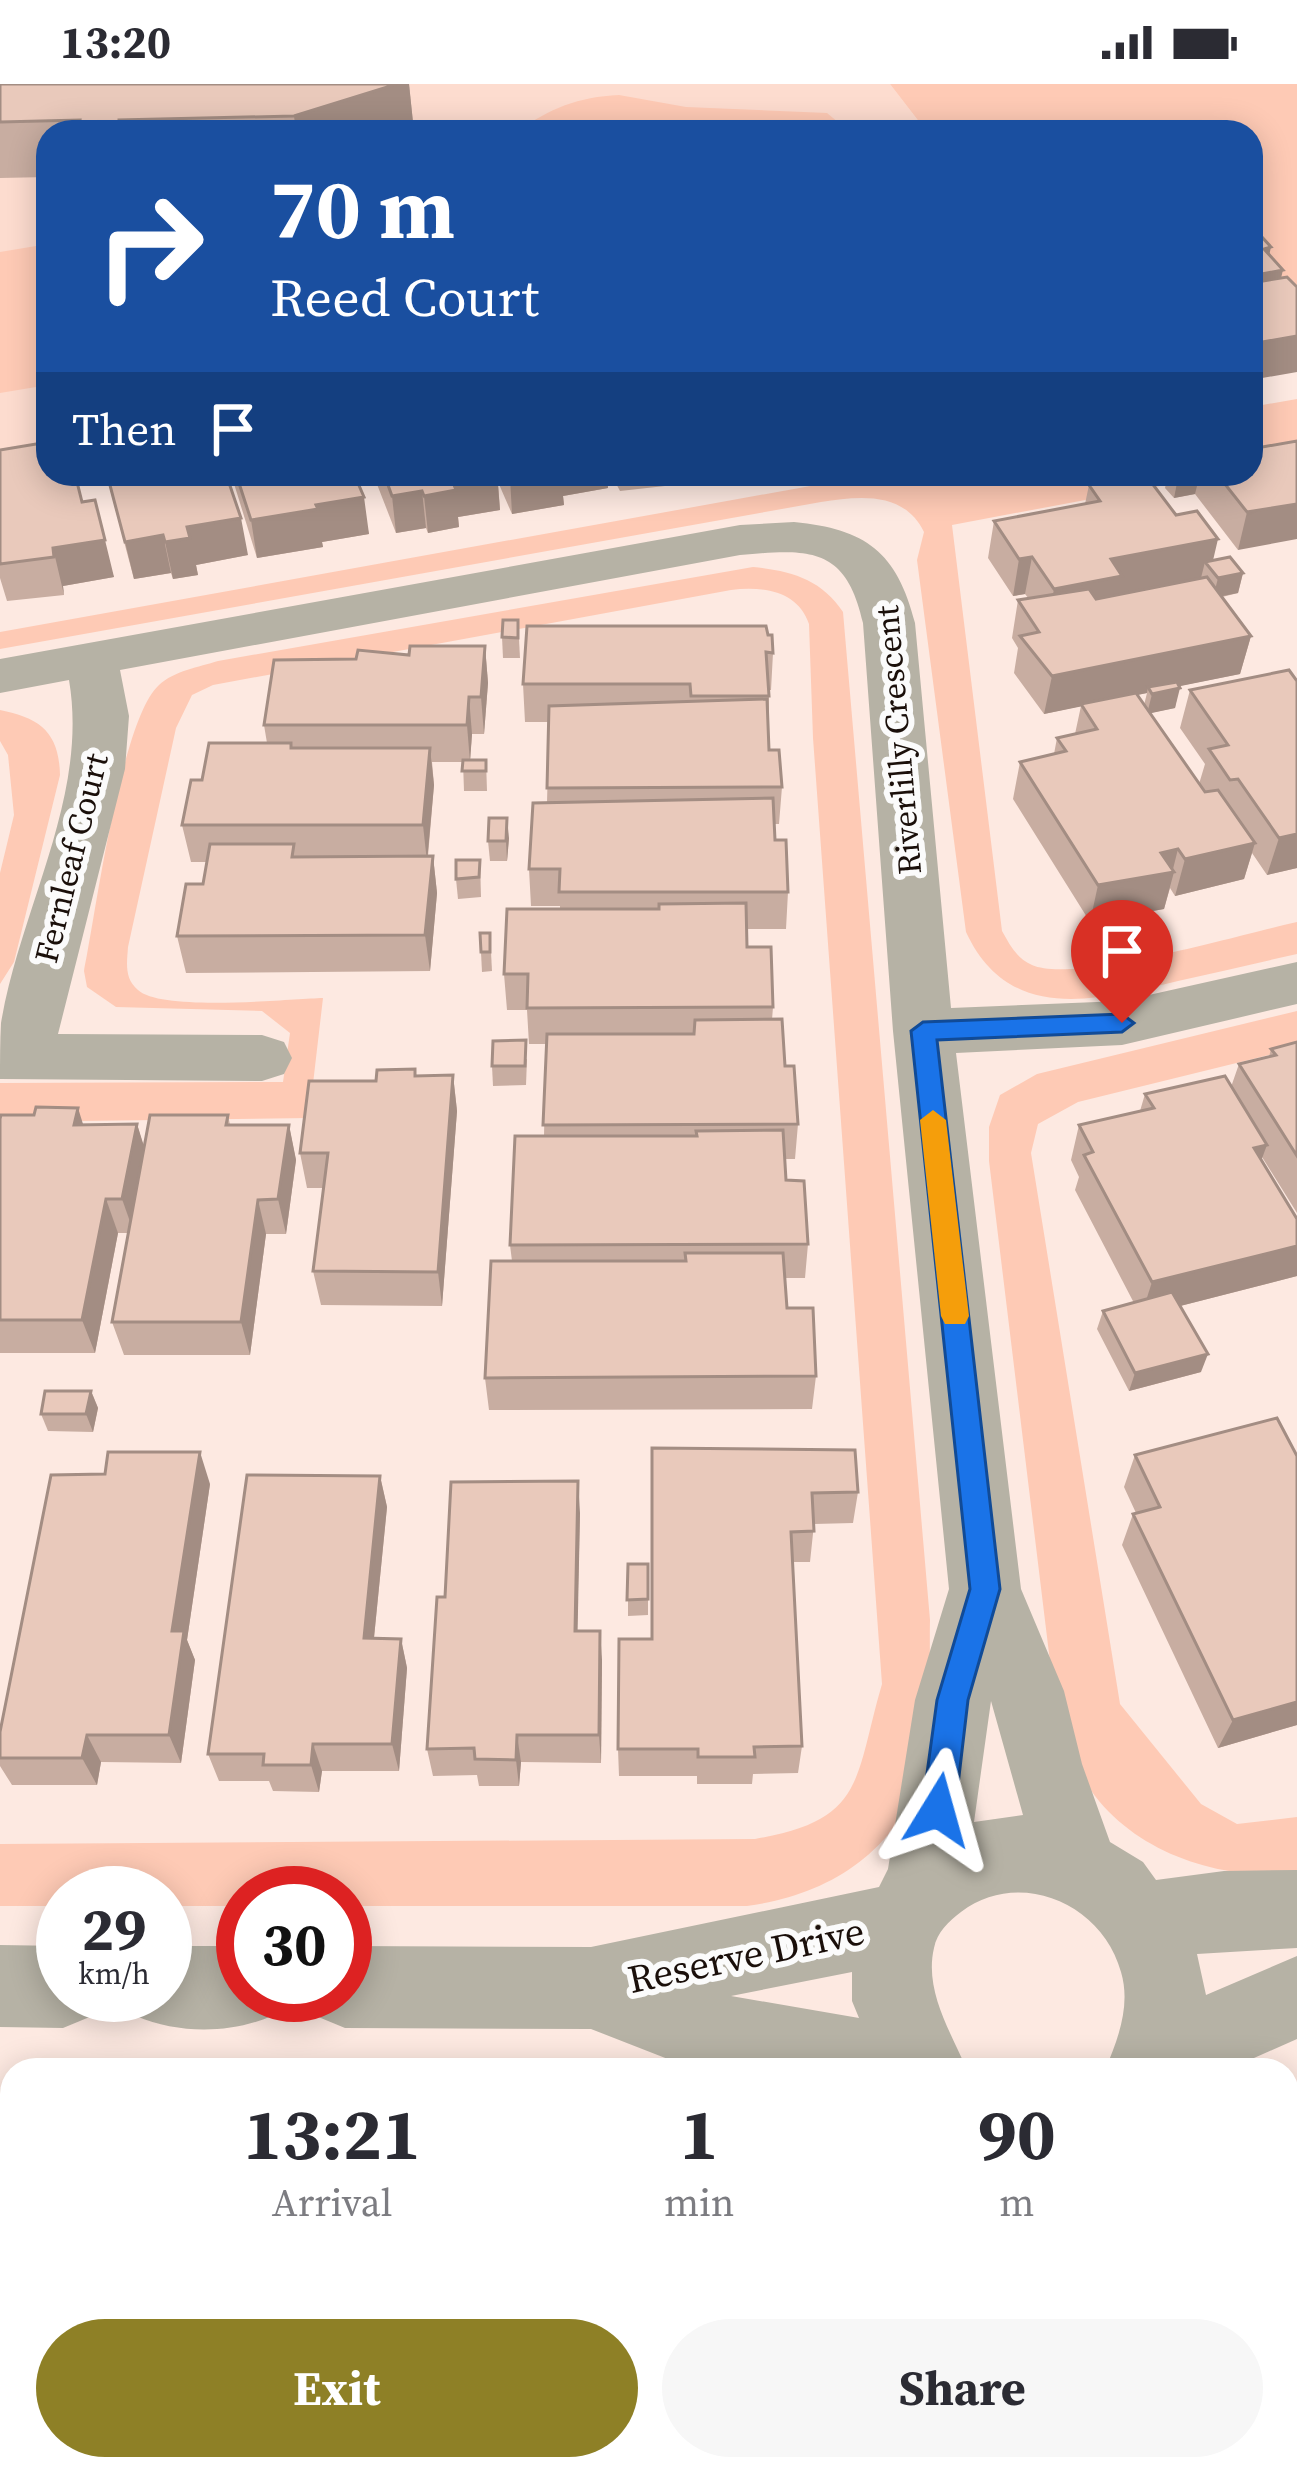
<!DOCTYPE html>
<style>
:root{--surface:#fff;--page:#f7f7f7;--text:#2b2b33;--muted:#7c7c81;--accent:#8e8026}
body{margin:0;font-family:"Source Serif 4",serif;background:var(--page);color:var(--text);height:100vh;display:flex;flex-direction:column;font-size:45px;white-space:nowrap}
*{box-sizing:border-box;margin:0}
p{font-size:39px;color:var(--muted)}
.icon{flex:none;width:66px;height:66px;fill:none;stroke:currentColor;stroke-width:2;stroke-linecap:round;stroke-linejoin:round}
.map{position:relative;flex:1;overflow:hidden}
.side{position:absolute;left:0px;top:1974px;width:1299px;height:423px;display:flex;flex-direction:column;background:var(--surface);border-radius:36px 36px 0 0;box-shadow:0 6px 30px #0003}
.side>*{flex:none}
.guide{position:absolute;left:36px;top:36px;width:1227px;height:366px;border-radius:36px;box-shadow:0 6px 30px #0003;background:#1a4fa0;color:#fff;overflow:hidden}
.speed{position:absolute;left:36px;top:1782px;display:flex;gap:24px;font-size:60px;font-weight:700;text-align:center}
.speed>*{display:grid;place-content:center;width:156px;height:156px;border-radius:50%;background:var(--surface);box-shadow:0 6px 30px #0003;line-height:1}
.speed small{font-size:30px;font-weight:400}
.speed .limit{border:18px solid #d22;background:#fff;color:#111}
.pin{position:absolute;display:grid;place-items:center;width:102px;height:102px;color:#fff;margin:-123px -51px;border-radius:50% 50% 50% 0;rotate:-45deg;box-shadow:0 0 12px #0007}
.pin .icon{rotate:45deg}
.me{position:absolute;width:132px;margin:-66px;rotate:8deg;stroke-linejoin:round;filter:drop-shadow(0 0 9px #0008)}
.turn{display:flex;align-items:center;gap:42px;height:252px;padding:0 36px;font-size:54px}
.turn .icon{width:156px;height:156px;stroke-width:2.5}
.turn b{display:block;font-size:84px;line-height:102px}
.then{display:flex;align-items:center;height:114px;padding:0 36px;background:#0003;gap:24px;font-size:45px}
.eta{display:flex;justify-content:space-evenly;align-items:center;height:204px;text-align:center}
.eta b{font-size:72px;font-weight:700;line-height:84px}
.button{display:flex;gap:24px;margin-top:auto;padding:24px 36px}
.button a{flex:1;height:138px;border-radius:72px;background:var(--accent);color:#fff;font-size:48px;font-weight:700;line-height:138px;text-align:center}
.button a+a{background:var(--page);color:var(--text)}
.status{display:flex;justify-content:space-between;align-items:center;height:84px;padding:0 60px;background:var(--surface);direction:ltr}
.status svg{height:33px;fill:currentColor}
.map>svg:first-child{display:block}
.built{fill:#fddccf}
.green{fill:#fecab5}
.lines{fill:none;stroke-linecap:round;stroke-linejoin:round}
.minor{fill:#b6b2a5;fill-rule:evenodd}
.wall{fill:#c8ada1;fill-rule:evenodd}
.shaded-wall{fill:#a38d83}
.building{fill:#e9c9bb;stroke:#a38d83;stroke-width:3}
.route{fill:#1a73e8;stroke:#114b97;stroke-width:3}
.slow{fill:#f59e0b}
.labels{text-anchor:middle;dominant-baseline:central;stroke-width:12;stroke-linejoin:round;paint-order:stroke}
.street-label{font-size:33px;fill:#1a0f0a;stroke:#fbfbfb}
.near-street-label{font-size:39px;fill:#1a0f0a;stroke:#fbfbfb}
</style>
<div class="status"><b>13:20</b><svg viewBox="0 0 49 12"><path d="M0 12V9h3v3zM5 12V6h3v6zM10 12V3h3v9zM15 12V0h3v12zM26 1h20v11H26zM47 4h2v5h-2z"/></svg></div>
<div class="map">
<svg width="1297" height="2396" viewBox="0 0 1297 2396">
<rect width="100%" height="100%" fill="#fde9e1"/>
<polygon class="built" points="0,0 890,0 927,48 48,48 48,358 0,366"/>
<g class="green">
<polygon points="890,0 1297,0 1297,224 1251,170 1251,48 927,48"/>
<path d="M619 11 686 23 827 29 850 48H517C550 24 578 13 619 11Z"/>
<polygon points="48,160 48,301 0,309 0,168"/>
<polygon points="1297,315 1297,376 1251,385 1251,323"/>
<path d="M877 390H1224L952 441 1002 847C1010 861 1016 874 1032 881 1074 900 1245 849 1297 838V870C1257 879 1218 888 1178 897 1098 916 1009 941 966 848L917 476 924 448C904 407 860 412 821 418L0 565V548Z"/>
<path d="M753 483C791 487 821 495 843 528L930 1536C929 1576 933 1651 922 1687 897 1768 829 1811 747 1822H345V1809H243V1822H165V1809H63V1822H0V1760L755 1755C866 1736 854 1696 882 1600L813 654 809 540C798 507 763 502 731 506L213 601 192 611 176 644 128 863C127 879 124 894 138 906 162 928 287 915 323 914L309 1034 0 1038V999L283 998 290 949 262 927 116 923 87 903 84 887C96 829 121 635 159 601 174 587 199 583 218 577Z"/>
<path d="M0 626C40 634 59 648 60 691L14 878 0 900V789L14 731 8 671 0 657Z"/>
<path d="M1297 927V964L1078 1018 1038 1040 1031 1069 1120 1620 1201 1720 1237 1740 1297 1733V1790C1214 1797 1120 1765 1079 1687 1070 1671 1064 1652 1057 1635L989 1077V1043L1000 1011 1037 990Z"/>
</g>
<g class="lines">
<g class="minor">
<path d="M794 438C866 445 897 468 915 539L951 924 1122 917 1297 878V920L1122 961 956 969 1021 1505 1064 1607 1082 1680 1110 1758 1143 1778 1156 1796 1224 1787 1297 1786V1864L1197 1870 1206 1911 1297 1872V1955L1227 1986H1105C1118 1955 1131 1922 1121 1888 1102 1819 1019 1784 961 1828 949 1837 937 1848 934 1864 924 1907 951 1948 967 1986H696L591 1945 345 1944 316 1932 307 1911H345V1862L591 1863 879 1803 888 1785 915 1616 949 1505 893 947 863 539C846 462 809 465 740 471L120 586 129 632 125 685 58 950 262 951 284 958 292 974 284 990 262 997 0 995C0 977 0 957 1 939 20 825 89 713 69 596L0 609V575L740 441ZM991 1617 1023 1731 974 1738ZM852 1888V1917L859 1934 731 1912Z"/>
<polygon points="0,1861 63,1862 63,1911 101,1911 92,1932 63,1944 0,1943"/>
<path d="M165 1862H243V1911H281L272 1932C229 1950 179 1950 136 1932L127 1911H165Z"/>
<polygon points="1028,2385 1120,2385 1124,2396 1030,2396"/>
</g>
</g>
<g class="wall">
<polygon points="0,0 409,0 414,48 48,48 48,93 0,94"/>
<polygon points="1297,357 1238,466 1195,410 1174,414 1165,404 1168,390 1251,390"/>
<polygon points="0,366 82,418 114,493 63,502 64,511 7,517 0,494"/>
<polygon points="106,390 248,471 196,481 198,491 173,495 171,489 134,495"/>
<polygon points="231,390 354,390 369,450 322,458 323,463 257,474"/>
<polygon points="373,390 607,390 608,404 563,412 564,421 512,430 498,398 500,426 458,433 459,443 428,449 426,444 396,449"/>
<polygon points="611,390 689,390 674,393 674,401 620,407"/>
<path d="M1089 401 1213 476 1243 489 1238 509 1222 513 1251 552 1240 590 1179 602 1175 624 1150 629 1199 700 1205 680 1180 644 1190 606 1289 586 1297 784 1267 791 1252 769 1244 795 1175 812 1170 804 1164 825 1090 838 1013 715 1020 678 1054 670 1057 654 1075 650 1081 622 1044 630 1014 589 1018 564 1012 554 1018 516 1029 515 1025 510 1013 512 988 474 994 437 1085 420ZM1147 609 1144 621 1137 611Z"/>
<polygon points="518,536 520,574 503,574 502,553"/>
<polygon points="768,551 773,569 771,606 769,606 769,666 782,703 779,740 774,740 775,756 788,808 786,845 747,845 747,863 773,923 772,936 798,1040 795,1075 785,1075 786,1096 808,1160 805,1194 785,1194 787,1224 816,1292 812,1325 489,1326 485,1294 512,1177 510,1161 544,1052 546,960 529,960 527,926 507,926 504,890 560,825 560,822 531,822 529,785 547,719 549,638 525,638 523,600"/>
<polygon points="485,562 488,599 484,650 472,650 470,676 486,676 487,707 464,707 463,678 432,678 434,701 428,772 433,772 437,809 430,887 186,889 177,852 203,800 207,778 191,778 182,741 202,696 267,659 264,641 356,575"/>
<polygon points="509,754 507,777 490,777 488,757"/>
<polygon points="480,776 481,813 458,815 456,795"/>
<polygon points="480,849 490,849 492,887 482,888"/>
<polygon points="1297,958 1297,1129 1262,1073 1261,1076 1297,1192 1180,1222 1201,1288 1129,1307 1097,1245 1103,1227 1134,1219 1075,1106 1079,1093 1071,1076 1079,1041 1140,1027 1145,1010 1231,1003 1239,980 1269,973 1271,965"/>
<polygon points="527,975 526,1001 493,1002 492,982"/>
<polygon points="415,985 416,992 453,991 457,1027 442,1222 321,1221 313,1187 324,1104 307,1104 300,1069 376,997"/>
<polygon points="228,1031 230,1041 289,1041 296,1076 286,1150 266,1150 250,1271 124,1271 112,1238 128,1149 118,1149 95,1269 0,1269 0,1035 83,1041 137,1040 144,1064"/>
<polygon points="91,1307 98,1324 93,1348 48,1347 41,1330"/>
<polygon points="652,1364 858,1408 853,1439 814,1440 810,1478 793,1478 802,1662 798,1689 753,1690 752,1700 697,1700 697,1692 619,1692 618,1665 652,1555"/>
<polygon points="1135,1371 1297,1372 1297,1641 1218,1664 1122,1461 1133,1430 1136,1429 1124,1403"/>
<polygon points="380,1392 387,1423 374,1554 401,1555 407,1584 399,1687 322,1687 319,1708 273,1707 269,1697 219,1697 208,1670"/>
<polygon points="210,1400 187,1556 195,1576 181,1679 101,1678 97,1701 12,1701 0,1682 0,1648"/>
<polygon points="580,1429 577,1547 602,1576 601,1679 521,1678 519,1702 479,1702 477,1691 433,1692 427,1665 445,1513"/>
<polygon points="628,1480 648,1480 648,1531 628,1532"/>
<polygon points="1297,2137 1297,2348 1287,2308 1287,2138"/>
<polygon points="1297,2385 1297,2396 1288,2396 1287,2391"/>
</g>
<g class="shaded-wall">
<polygon points="397,0 409,0 414,48 296,48 294,32"/>
<polygon points="1271,163 1265,190 1283,186 1274,223 1251,227 1251,192 1264,165"/>
<polygon points="1297,252 1297,288 1251,296 1251,260"/>
<polygon points="488,390 497,390 500,426 458,433 459,443 428,449 424,412 452,396"/>
<polygon points="525,390 607,390 608,404 563,412 564,421 512,430 510,393"/>
<polygon points="1200,390 1195,410 1174,414 1178,394"/>
<polygon points="422,407 426,444 396,449 392,412"/>
<polygon points="364,413 369,450 322,458 323,463 257,474 251,436 316,421"/>
<polygon points="1297,420 1297,455 1238,466 1247,428"/>
<polygon points="241,434 248,471 196,481 198,491 173,495 165,458 187,443"/>
<polygon points="163,451 171,489 134,495 125,458"/>
<polygon points="1218,455 1211,485 1205,478 1201,494 1047,542 1054,505 1111,475"/>
<polygon points="105,456 114,493 63,502 64,511 53,464"/>
<polygon points="1032,473 1025,510 1013,512 1019,475"/>
<polygon points="1243,489 1238,509 1213,514 1218,494"/>
<polygon points="1251,552 1240,590 1151,608 1148,603 1147,609 1044,630 1052,592"/>
<polygon points="485,562 488,599 484,650 481,613"/>
<polygon points="1180,604 1175,624 1147,630 1152,610"/>
<polygon points="469,613 472,650 470,678 467,641"/>
<polygon points="430,664 434,701 427,778 423,741"/>
<polygon points="507,734 509,754 507,777 506,757"/>
<polygon points="1297,750 1297,784 1267,791 1279,754"/>
<polygon points="1255,759 1244,795 1175,812 1185,775"/>
<polygon points="1178,765 1172,789 1174,788 1164,825 1090,838 1098,801 1161,769"/>
<polygon points="433,772 437,809 430,887 425,851"/>
<polygon points="453,991 457,1027 442,1222 438,1188"/>
<polygon points="78,1024 89,1059 74,1041"/>
<polygon points="137,1040 148,1075 134,1149 122,1115"/>
<polygon points="289,1041 296,1076 286,1150 278,1115"/>
<polygon points="1267,1061 1254,1096 1254,1064"/>
<polygon points="106,1115 118,1149 95,1269 82,1236"/>
<polygon points="258,1116 266,1150 250,1271 241,1238"/>
<polygon points="1297,1162 1297,1192 1141,1232 1152,1198"/>
<polygon points="1208,1270 1201,1288 1129,1307 1135,1289"/>
<polygon points="91,1307 98,1324 93,1348 86,1330"/>
<polygon points="200,1368 210,1400 187,1556 195,1576 181,1679 169,1651 172,1547"/>
<polygon points="380,1392 387,1423 371,1583 364,1554"/>
<polygon points="578,1397 580,1429 577,1576 575,1547"/>
<polygon points="600,1547 602,1576 601,1679 599,1651"/>
<polygon points="401,1555 407,1584 399,1687 392,1660"/>
<polygon points="1297,1618 1297,1641 1218,1664 1233,1636"/>
<polygon points="87,1651 101,1678 97,1701 82,1674"/>
<polygon points="517,1651 521,1678 519,1702 516,1676"/>
<polygon points="313,1660 322,1687 319,1708 311,1681"/>
<polygon points="50,2385 69,2385 68,2396 48,2396"/>
<polygon points="293,2385 305,2385 304,2396 293,2396"/>
</g>
<g class="building">
<polygon points="0,0 397,0 294,32 119,36 119,41 79,42 80,36 0,38"/>
<polygon points="1251,141 1271,163 1264,165 1283,186 1251,192"/>
<polygon points="1287,193 1297,203 1297,252 1251,260 1251,199"/>
<polygon points="1297,357 1297,420 1247,428 1217,390 1251,390 1251,365"/>
<polygon points="48,358 48,390 75,390 82,418 95,416 105,456 53,464 54,473 0,480 0,366"/>
<polygon points="107,390 219,390 220,394 227,393 241,434 187,443 190,454 165,458 163,451 125,458"/>
<polygon points="236,390 354,390 364,413 316,421 318,425 251,436"/>
<polygon points="384,390 488,390 452,396 456,406 424,412 422,407 392,412"/>
<polygon points="1145,390 1176,431 1197,427 1218,455 1111,475 1122,492 1054,505 1032,473 1019,475 994,437 1100,417 1089,401"/>
<polygon points="1175,390 1199,390 1178,394"/>
<polygon points="1230,473 1243,489 1218,494 1205,478"/>
<polygon points="1207,493 1251,552 1052,592 1020,552 1039,548 1018,516 1089,505 1096,515"/>
<polygon points="503,536 518,536 518,554 502,553"/>
<polygon points="527,542 766,542 768,551 772,551 773,569 766,568 769,612 691,612 690,600 523,600"/>
<polygon points="410,562 485,562 481,613 469,613 467,641 264,641 274,576 356,575 358,566 409,571"/>
<polygon points="1289,586 1297,597 1297,750 1279,754 1238,695 1230,696 1209,665 1228,661 1190,606"/>
<polygon points="1177,598 1180,604 1152,610 1148,603"/>
<polygon points="1136,609 1205,708 1218,706 1255,759 1185,775 1178,765 1161,769 1174,788 1098,801 1020,678 1066,667 1057,654 1097,645 1081,620"/>
<polygon points="767,615 769,666 779,666 782,703 547,704 549,622"/>
<polygon points="209,659 291,659 291,664 430,664 423,741 182,741 191,696 202,696"/>
<polygon points="463,676 486,676 486,687 462,687"/>
<polygon points="773,714 775,756 786,756 788,808 559,808 560,785 529,785 533,719"/>
<polygon points="489,734 507,734 506,757 488,757"/>
<polygon points="210,760 294,760 292,773 433,772 425,851 177,852 186,800 203,800"/>
<polygon points="456,776 480,776 479,793 456,795"/>
<polygon points="746,819 747,863 771,863 773,923 527,924 528,890 504,890 507,825 659,825 659,820"/>
<polygon points="480,849 490,849 490,868 481,868"/>
<polygon points="782,935 785,982 794,982 798,1040 543,1041 547,950 694,950 695,936"/>
<polygon points="526,956 525,982 492,982 493,957"/>
<polygon points="1297,958 1297,1072 1239,980 1276,971 1271,965"/>
<polygon points="415,985 415,992 453,991 438,1188 313,1187 328,1069 300,1069 309,997 376,997 377,986"/>
<polygon points="1225,992 1267,1061 1254,1064 1297,1135 1297,1162 1152,1198 1084,1071 1093,1068 1079,1041 1154,1024 1145,1010"/>
<polygon points="36,1023 78,1024 74,1041 137,1040 122,1115 106,1115 82,1236 0,1236 0,1035 1,1031 34,1031"/>
<polygon points="150,1031 228,1031 226,1041 289,1041 278,1115 258,1116 241,1238 112,1238"/>
<polygon points="783,1046 786,1096 804,1097 808,1160 510,1161 515,1052 697,1052 696,1047"/>
<polygon points="685,1169 783,1169 787,1224 813,1224 816,1292 485,1294 491,1177 686,1177"/>
<polygon points="1172,1208 1208,1270 1135,1289 1103,1227"/>
<polygon points="45,1307 91,1307 86,1330 41,1330"/>
<polygon points="1277,1334 1297,1372 1297,1618 1233,1636 1133,1430 1160,1423 1135,1371"/>
<polygon points="652,1364 855,1366 858,1408 812,1409 814,1447 791,1448 802,1662 754,1663 755,1673 698,1673 698,1665 618,1665 619,1555 652,1555"/>
<polygon points="108,1368 200,1368 172,1547 184,1547 169,1651 87,1651 82,1674 0,1674 0,1648 51,1391 105,1390"/>
<polygon points="247,1391 380,1392 364,1554 401,1555 392,1660 313,1660 311,1681 263,1681 264,1670 208,1670"/>
<polygon points="578,1397 575,1547 600,1547 599,1651 517,1651 516,1676 475,1675 474,1664 427,1665 437,1513 445,1513 451,1398"/>
<polygon points="628,1480 648,1480 648,1515 627,1516"/>
<polygon points="0,2105 12,2105 12,2385 50,2385 48,2396 0,2396"/>
<polygon points="1297,2137 1297,2192 1287,2155 1287,2138"/>
<polygon points="1297,2204 1297,2257 1287,2217 1287,2205"/>
<polygon points="93,2385 293,2385 293,2396 91,2396"/>
<polygon points="365,2385 626,2385 626,2396 364,2396"/>
<polygon points="661,2385 892,2385 893,2396 661,2396"/>
</g>
<polygon class="route" points="1122,930 1134,939 1122,948 937,956 1000,1505 968,1616 955,1726 950,1737 938,1741 927,1737 922,1726 937,1616 970,1505 911,947 923,938"/>
<polygon class="slow" points="933,1026 946,1036 969,1232 965,1240 945,1240 941,1232 920,1036"/>
<g class="labels">
<g class="street-label">
<text transform="translate(898 656) rotate(-95)">Riverlilly Crescent</text>
<text transform="translate(71 774) rotate(-76)">Fernleaf Court</text>
</g>
<g class="near-street-label">
<text transform="translate(746 1871) rotate(-12)">Reserve Drive</text>
</g>
</g>
</svg>
<div class="speed"><div>29<small>km/h</small></div><div class="limit">30</div></div>
<div class="pin" style="left:1122px;top:939px;background:#d93025"><svg class="icon" aria-label="arrive" viewBox="0 0 24 24"><path d="M6 21V4h12l-3 4 3 4H6"/></svg></div>
<svg class="me" style="left:938px;top:1726px" viewBox="-20 -20 40 40"><path d="M0-17L14 15 0 8-14 15z" fill="#1a73e8" stroke="#fff" stroke-width="4"/></svg>
<div class="guide">
<div class="turn"><svg class="icon" aria-label="right" viewBox="0 0 24 24"><path d="M7 20v-9h11M14 6l5 5-5 5"/></svg><div><b>70 m</b>Reed Court</div></div>
<div class="then">Then<svg class="icon" aria-label="arrive" viewBox="0 0 24 24"><path d="M6 21V4h12l-3 4 3 4H6"/></svg></div>
</div>
<section class="side">
<div class="eta">
<div><b>13:21</b><p>Arrival</p></div>
<div><b>1</b><p>min</p></div>
<div><b>90</b><p>m</p></div>
</div>
<div class="button"><a>Exit</a><a>Share</a></div>
</section>
</div>
